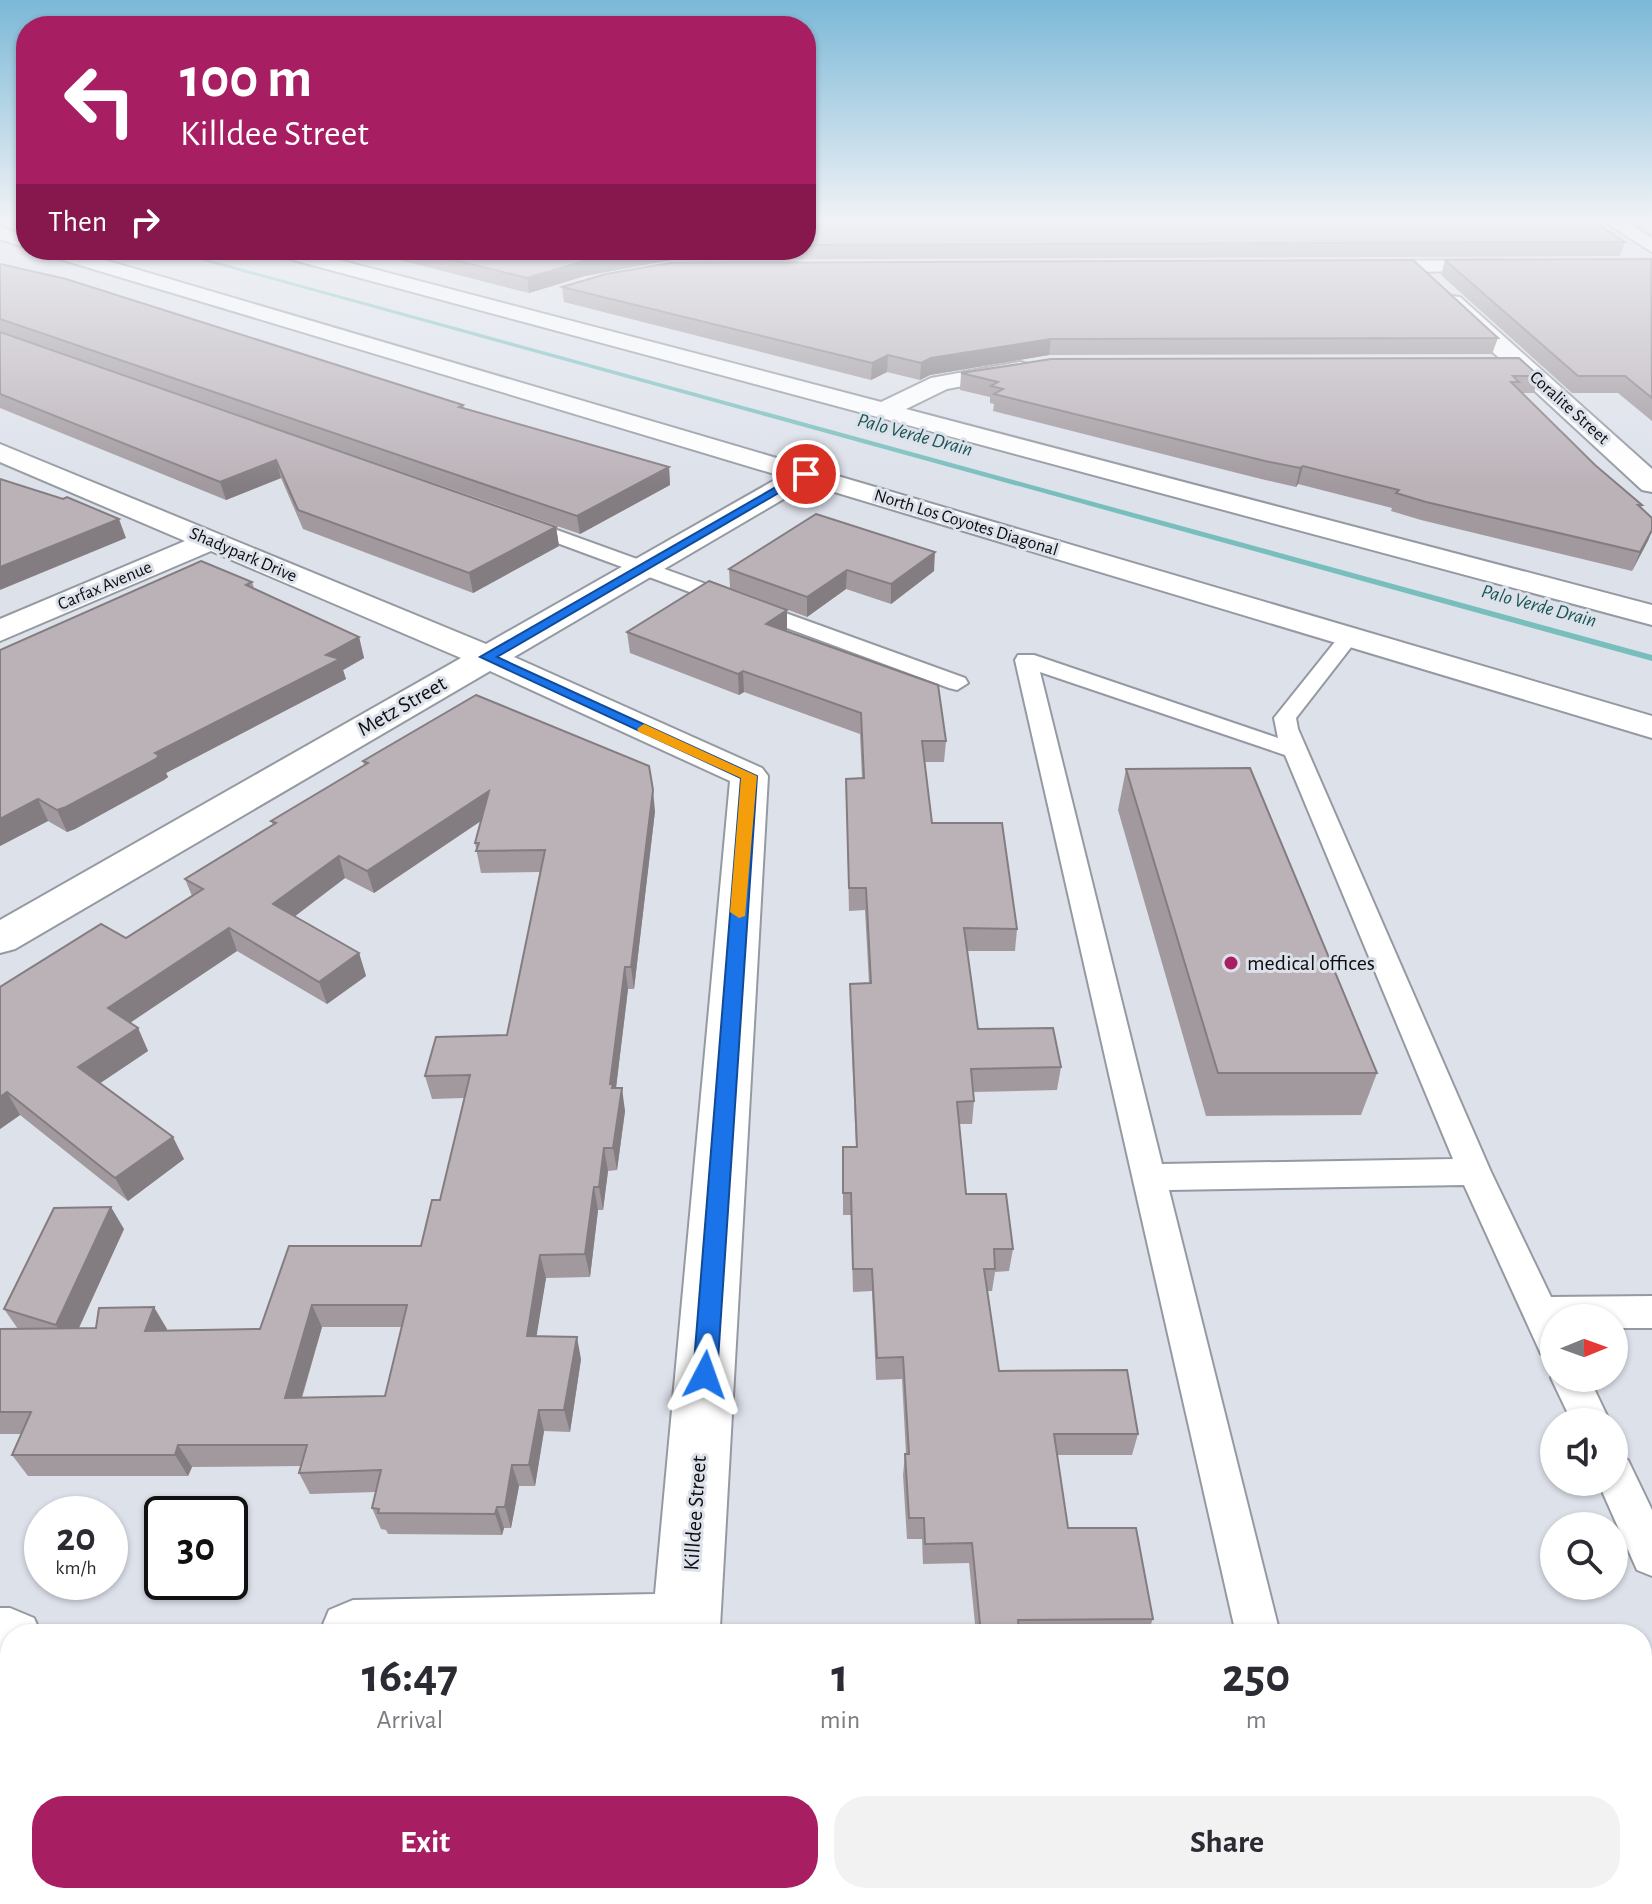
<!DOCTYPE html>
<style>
:root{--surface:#fff;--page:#f2f2f3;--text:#2b2b33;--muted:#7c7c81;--accent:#a81e62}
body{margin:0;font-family:"Alegreya Sans",sans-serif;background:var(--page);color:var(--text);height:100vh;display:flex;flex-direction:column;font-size:30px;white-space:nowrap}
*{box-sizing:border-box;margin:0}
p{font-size:26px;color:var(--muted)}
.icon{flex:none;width:44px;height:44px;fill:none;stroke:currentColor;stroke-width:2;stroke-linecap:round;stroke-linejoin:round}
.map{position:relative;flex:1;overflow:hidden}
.sheet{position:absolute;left:0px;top:1624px;width:1652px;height:280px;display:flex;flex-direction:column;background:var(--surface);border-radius:32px 32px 0 0;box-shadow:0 2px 6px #0004}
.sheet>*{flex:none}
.top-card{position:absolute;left:16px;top:16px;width:800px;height:244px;border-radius:32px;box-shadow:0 2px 6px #0004;background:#a81e62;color:#fff;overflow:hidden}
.needle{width:52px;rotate:89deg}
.tools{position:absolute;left:1540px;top:1304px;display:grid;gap:16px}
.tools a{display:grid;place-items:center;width:88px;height:88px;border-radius:50%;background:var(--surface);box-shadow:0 2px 6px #0004;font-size:40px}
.speed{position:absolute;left:24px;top:1496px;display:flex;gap:16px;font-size:40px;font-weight:700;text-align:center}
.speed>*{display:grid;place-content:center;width:104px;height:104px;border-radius:50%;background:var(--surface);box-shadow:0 2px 6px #0004;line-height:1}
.speed small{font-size:20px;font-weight:400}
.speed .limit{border:4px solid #111;border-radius:12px;background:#fff;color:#111}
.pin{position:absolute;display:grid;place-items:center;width:68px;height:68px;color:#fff;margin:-34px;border:4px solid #fff;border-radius:50%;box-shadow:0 2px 8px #0007}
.me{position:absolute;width:88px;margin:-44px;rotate:4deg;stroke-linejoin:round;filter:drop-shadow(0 0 6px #0008)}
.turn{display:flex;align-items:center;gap:28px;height:168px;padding:0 32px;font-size:36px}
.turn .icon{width:104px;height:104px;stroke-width:2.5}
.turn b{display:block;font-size:56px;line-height:68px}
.then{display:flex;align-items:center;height:76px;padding:0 32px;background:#0003;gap:16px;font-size:30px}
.eta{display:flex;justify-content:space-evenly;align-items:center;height:136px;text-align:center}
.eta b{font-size:48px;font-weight:600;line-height:56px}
.button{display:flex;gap:16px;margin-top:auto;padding:16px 32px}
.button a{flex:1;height:92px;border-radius:32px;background:var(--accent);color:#fff;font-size:32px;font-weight:600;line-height:92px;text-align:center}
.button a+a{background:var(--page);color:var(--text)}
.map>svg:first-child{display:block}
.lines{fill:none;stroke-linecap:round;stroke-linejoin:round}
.stream{fill:#78bebd;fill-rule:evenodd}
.service-casing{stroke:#9599a1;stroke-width:4}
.minor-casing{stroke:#9599a1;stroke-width:4}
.secondary-casing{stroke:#9599a1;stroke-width:4}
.service{fill:#fff;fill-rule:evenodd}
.minor{fill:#fff;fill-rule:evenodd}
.secondary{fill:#fff;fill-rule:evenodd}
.wall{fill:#a1999e;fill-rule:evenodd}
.shaded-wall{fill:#837d81}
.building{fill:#bbb2b8;stroke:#837d81;stroke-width:2;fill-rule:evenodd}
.route{fill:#1a73e8;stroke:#114b97;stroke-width:2}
.slow{fill:#f59e0b}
.poi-dot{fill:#a81e62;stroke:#dde1ea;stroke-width:3}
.labels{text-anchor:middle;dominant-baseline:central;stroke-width:6;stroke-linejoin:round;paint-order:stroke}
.far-street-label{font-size:18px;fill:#0b0d0f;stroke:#dde1ea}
.far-water-label{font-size:20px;font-style:italic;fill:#195656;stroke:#dde1ea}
.street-label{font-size:22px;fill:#0b0d0f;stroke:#dde1ea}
.poi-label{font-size:22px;fill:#0b0d0f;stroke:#dde1ea;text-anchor:start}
</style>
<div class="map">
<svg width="1652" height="1904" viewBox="0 0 1652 1904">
<rect width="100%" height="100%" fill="#dde1ea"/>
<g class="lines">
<polygon class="stream" points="164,250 174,250 1652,655 1652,661"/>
<defs>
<g id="service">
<polygon points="521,517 965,678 968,683 957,690 949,688 514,527 512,523 514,519"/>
<path d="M1349 631 1359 637 1296 718 1298 729 1491 1172 1551 1297 1652 1296V1328H1614V1318H1554V1359L1541 1354 1464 1185 1169 1190 1280 1634H1236L1015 660 1018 655H1034L1278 738 1274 718 1342 633ZM1040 672 1285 755 1453 1159 1162 1164Z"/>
<polygon points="1554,1372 1554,1378 1589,1378 1610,1422 1572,1422 1551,1378"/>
<polygon points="1614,1454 1628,1460 1652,1510 1652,1576 1637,1570 1598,1482 1614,1482"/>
<polygon points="1652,1691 1652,1735 1642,1736 1642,1692"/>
<polygon points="1290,1894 1338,1894 1341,1904 1291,1904"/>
</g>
<g id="minor">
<polygon points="268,250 301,250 881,402 931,378 1020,362 1028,364 1032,369 1028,374 947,389 906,409 1652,605 1652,625 271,254"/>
<polygon points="1504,260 1514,266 1511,270 1361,273 1351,267 1361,261"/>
<polygon points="1452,296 1460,297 1652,469 1652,492 1642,490 1444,307 1441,302"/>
<polygon points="0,444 486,644 796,468 816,468 820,474 816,480 514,657 762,768 768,776 720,1627 717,1634 319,1634 329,1610 353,1600 655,1594 730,781 490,671 15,949 0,953 0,920 461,658 211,551 0,641 0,619 185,541 0,462"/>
<polygon points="0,1608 10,1608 34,1618 41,1634 10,1634 10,1676 0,1676"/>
</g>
<g id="secondary">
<polygon points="1600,219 1622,219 1652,238 1652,252"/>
<polygon points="0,227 26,236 26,248 0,239"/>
<polygon points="40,250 71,250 1652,716 1652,738 43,254"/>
</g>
</defs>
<use href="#service" class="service-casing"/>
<use href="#minor" class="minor-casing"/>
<use href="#secondary" class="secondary-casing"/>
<use href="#service" class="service"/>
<use href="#minor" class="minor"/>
<use href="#secondary" class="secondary"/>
</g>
<g class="wall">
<polygon points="806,219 1625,242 1620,256 671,260 585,276 529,293 360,250 806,250"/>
<polygon points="1445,260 1652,260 1652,421 1618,393 1572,393 1441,275"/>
<polygon points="0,264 463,405 464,408 669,467 670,485 580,534 0,332"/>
<polygon points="562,287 1498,338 1492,354 1049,355 930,375 920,380 887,372 871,380 564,302"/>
<polygon points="0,332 556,527 559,546 473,593 303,529 281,478 226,500 0,408"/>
<polygon points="961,373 1539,376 1534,393 1522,393 1595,465 1642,505 1641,508 1652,518 1652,532 1632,571 1421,520 1391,511 1392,508 1298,484 1296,487 1261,479 993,411 994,404 990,403 990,397 960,390"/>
<polygon points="729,569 934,571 891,604 846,589 807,617 730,588"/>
<polygon points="252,582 254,588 359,637 364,658 343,670 346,679 166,773 168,777 164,780 75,829 67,832 48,821 0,846 0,650"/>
<polygon points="787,610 787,630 786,631 946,741 944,762 925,762 932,823 1017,929 1015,951 967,951 978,1029 1061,1067 1057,1090 974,1092 974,1101 972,1124 959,1124 966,1194 1013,1249 1009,1271 995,1272 992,1291 987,1291 999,1371 1138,1434 1132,1455 1057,1455 1068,1528 1153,1619 1147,1634 976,1634 969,1563 923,1564 922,1539 907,1539 903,1475 905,1454 906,1454 902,1379 876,1380 872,1291 853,1292 851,1215 843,1215 843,1147 856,1147 850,1006 850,984 869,983 865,910 849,911 846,779 862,778 860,734 744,692 739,695 630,653 627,632"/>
<path d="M363 761 655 811 634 989H628L616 1088 625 1111 617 1170 608 1171 603 1210H598L590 1277 546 1278 536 1336 581 1359 570 1432 544 1431 535 1486H519L511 1528H504L502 1535 388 1534 386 1530 381 1529 372 1508 376 1492 310 1494 299 1473 301 1466 192 1467 188 1476H28L12 1455 21 1434H0V1329H18L4 1309 124 1229 79 1328 167 1329 166 1331 260 1329 421 1246 440 1200 464 1098 432 1099 425 1076 507 1035 540 872 481 873 475 843 481 821 374 893 345 878 294 916 359 953 366 976 327 1004 237 951 130 1023 138 1028 148 1051 100 1083 184 1159 128 1201 20 1115 0 1129V987L126 938 192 896 185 879 273 825 271 821 364 765ZM322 1327H402L385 1396 302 1398Z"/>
<polygon points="1126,769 1377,1073 1361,1115 1206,1116 1118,810"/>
</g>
<g class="shaded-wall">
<polygon points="646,250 670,250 671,260 585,276 529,293 527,278 584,261"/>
<polygon points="1051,339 1049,355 930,375 920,380 921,363 931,358"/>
<polygon points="888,355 887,372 871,380 872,363"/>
<polygon points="276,460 281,478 226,500 220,482"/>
<polygon points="1303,466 1298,484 1296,487 1300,468"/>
<polygon points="669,467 670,485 580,534 577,516"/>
<polygon points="119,519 126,538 0,590 0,567"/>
<polygon points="556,527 559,546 473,593 469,573"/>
<polygon points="1652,530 1648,541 1632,571 1640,552"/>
<polygon points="935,552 934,571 891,604 891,584"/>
<polygon points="847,570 846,589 807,617 807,597"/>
<polygon points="787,610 787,630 767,644 766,624"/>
<polygon points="359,637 364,658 343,670 346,679 166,773 168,777 164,780 75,829 67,832 57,810 326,655"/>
<polygon points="743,671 744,692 739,695 738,674"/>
<polygon points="653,790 655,811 634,989 631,967"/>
<polygon points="489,791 494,812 374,893 367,871"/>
<polygon points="38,799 48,821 0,846 0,819"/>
<polygon points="339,856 345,878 281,927 273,904"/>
<polygon points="229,928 237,951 119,1030 108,1008"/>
<polygon points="359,953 366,976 327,1004 319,982"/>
<polygon points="625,967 628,989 615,1096 610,1084"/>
<polygon points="138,1028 148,1051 90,1090 78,1067"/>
<polygon points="622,1088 625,1111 617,1170 613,1148"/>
<polygon points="7,1092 20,1115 0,1129 0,1097"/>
<polygon points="173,1137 184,1159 128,1201 115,1178"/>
<polygon points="604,1148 608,1171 603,1210 599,1187"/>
<polygon points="594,1187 598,1210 590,1277 585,1254"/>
<polygon points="111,1207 124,1229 70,1347 56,1325"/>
<polygon points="540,1255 546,1278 533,1358 527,1336"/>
<polygon points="312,1305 322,1327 295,1420 285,1398"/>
<polygon points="154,1307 167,1329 158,1353 145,1331"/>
<polygon points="577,1337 581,1359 570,1432 564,1410"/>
<polygon points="539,1410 544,1431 535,1486 529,1465"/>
<polygon points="178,1445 192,1467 188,1476 175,1455"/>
<polygon points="512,1465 519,1486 511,1528 505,1507"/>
<polygon points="497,1507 504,1528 502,1535 495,1514"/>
</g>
<g class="building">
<polygon points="806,219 1590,219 1625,242 806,245"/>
<polygon points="414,250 646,250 584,261 527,278"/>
<polygon points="1651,259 1652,398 1625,376 1578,376 1445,260"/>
<polygon points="1413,260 1498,338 1051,339 931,358 921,363 888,355 872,363 562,287 606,274 670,263"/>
<polygon points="0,264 66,279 463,405 459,407 669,467 577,516 0,319"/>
<polygon points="0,332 556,527 469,573 298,510 276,460 220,482 0,394"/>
<polygon points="1519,358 1539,376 1513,376 1519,382 1511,382 1595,465 1642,505 1638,505 1652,518 1652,530 1640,552 1426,502 1396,493 1399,490 1303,466 1300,468 1265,461 994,394 1003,389 991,386 998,382 961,373 1051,359"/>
<polygon points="0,479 63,499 67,497 119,519 0,567"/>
<polygon points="816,514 935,552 891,584 847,570 807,597 729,569"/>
<polygon points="201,561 252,582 246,585 359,637 326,655 340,659 155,753 159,755 156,759 66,807 57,810 38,799 0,819 0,650"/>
<polygon points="709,581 787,610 766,624 938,685 946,741 922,741 932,823 1002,823 1017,929 964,928 978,1029 1053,1028 1061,1067 971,1069 974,1101 957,1102 966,1194 1006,1194 1013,1249 994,1249 995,1269 984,1269 999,1371 1127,1370 1138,1434 1054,1434 1068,1528 1136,1528 1153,1619 1018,1620 1019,1634 981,1634 972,1543 925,1544 924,1518 909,1518 905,1454 909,1454 903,1357 877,1358 872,1269 853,1269 851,1193 843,1193 843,1147 857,1147 850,984 871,983 866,888 849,888 846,779 864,778 861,713 743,671 738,674 627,632"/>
<path d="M476 695 649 766 653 790 631 967H625L610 1084H613L612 1088H622L613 1148H604L599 1187H594L585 1254 540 1255 527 1336 577 1337 564 1410H539L529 1465H512L505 1507H497L495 1514 378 1513 379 1509 372 1508 381 1470 299 1473 307 1445H178L175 1455H12L31 1412H0V1329L96 1328 99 1308 154 1307 145 1331 260 1329 289 1246H421L432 1200H440L470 1075 425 1076 436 1037 507 1035 545 850 476 851 479 843H475L489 791 367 871 339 856 273 904 359 953 319 982 229 928 108 1008 138 1028 78 1067 173 1137 115 1178 7 1092 0 1097V987L101 924 126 938 203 889 185 879 276 823 271 821 368 763 363 761ZM312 1305H407L385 1396 285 1398Z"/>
<polygon points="1250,768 1377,1073 1218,1073 1126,769"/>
<polygon points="111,1207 56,1325 4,1309 54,1208"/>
<polygon points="0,1858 10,1858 10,1894 939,1894 948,1904 0,1904"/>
</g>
<linearGradient id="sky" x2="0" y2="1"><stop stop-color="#7bb8d7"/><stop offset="0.45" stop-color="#f0f2f6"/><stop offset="1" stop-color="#f0f2f6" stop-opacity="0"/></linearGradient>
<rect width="1652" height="486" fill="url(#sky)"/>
<polygon class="route" points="802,472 811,474 497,657 757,776 717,1375 714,1382 705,1385 696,1382 693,1375 741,778 480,657"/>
<polygon class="slow" points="644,724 757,776 745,916 739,918 730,912 741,778 639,732 637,729"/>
<circle class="poi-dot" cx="1231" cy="963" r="8"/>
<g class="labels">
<g class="far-street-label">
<text transform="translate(1569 408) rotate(42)">Coralite Street</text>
<text transform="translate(966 523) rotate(17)">North Los Coyotes Diagonal</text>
<text transform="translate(243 555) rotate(23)">Shadypark Drive</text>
<text transform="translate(105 586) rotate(-23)">Carfax Avenue</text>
</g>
<g class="far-water-label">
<text transform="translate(915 435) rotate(15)">Palo Verde Drain</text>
<text transform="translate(1539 606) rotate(15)">Palo Verde Drain</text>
</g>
<g class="street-label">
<text transform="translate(402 706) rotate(-30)">Metz Street</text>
<text transform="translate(695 1513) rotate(-86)">Killdee Street</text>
</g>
<g class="poi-label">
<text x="1247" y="963">medical offices</text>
</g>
</g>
</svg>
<div class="tools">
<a><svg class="needle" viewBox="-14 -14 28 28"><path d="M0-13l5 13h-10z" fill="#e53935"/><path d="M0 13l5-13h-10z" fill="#7c7c81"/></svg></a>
<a><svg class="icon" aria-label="sound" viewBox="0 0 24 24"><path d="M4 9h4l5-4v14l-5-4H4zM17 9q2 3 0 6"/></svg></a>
<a><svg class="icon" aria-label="search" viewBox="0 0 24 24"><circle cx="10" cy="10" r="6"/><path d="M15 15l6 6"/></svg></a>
</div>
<div class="speed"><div>20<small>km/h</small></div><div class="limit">30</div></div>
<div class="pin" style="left:806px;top:474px;background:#d93025"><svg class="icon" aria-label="arrive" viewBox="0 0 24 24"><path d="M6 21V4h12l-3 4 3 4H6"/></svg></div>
<svg class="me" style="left:705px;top:1375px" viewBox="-20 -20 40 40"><path d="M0-17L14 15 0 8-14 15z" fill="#1a73e8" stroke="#fff" stroke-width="4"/></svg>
<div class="top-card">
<div class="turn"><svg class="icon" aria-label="left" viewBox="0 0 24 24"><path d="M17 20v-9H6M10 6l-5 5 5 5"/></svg><div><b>100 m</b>Killdee Street</div></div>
<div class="then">Then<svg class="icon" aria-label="right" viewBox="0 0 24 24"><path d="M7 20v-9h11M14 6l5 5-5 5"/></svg></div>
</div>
<section class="sheet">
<div class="eta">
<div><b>16:47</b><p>Arrival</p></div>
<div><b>1</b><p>min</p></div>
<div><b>250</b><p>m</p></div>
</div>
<div class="button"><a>Exit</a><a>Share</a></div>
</section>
</div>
